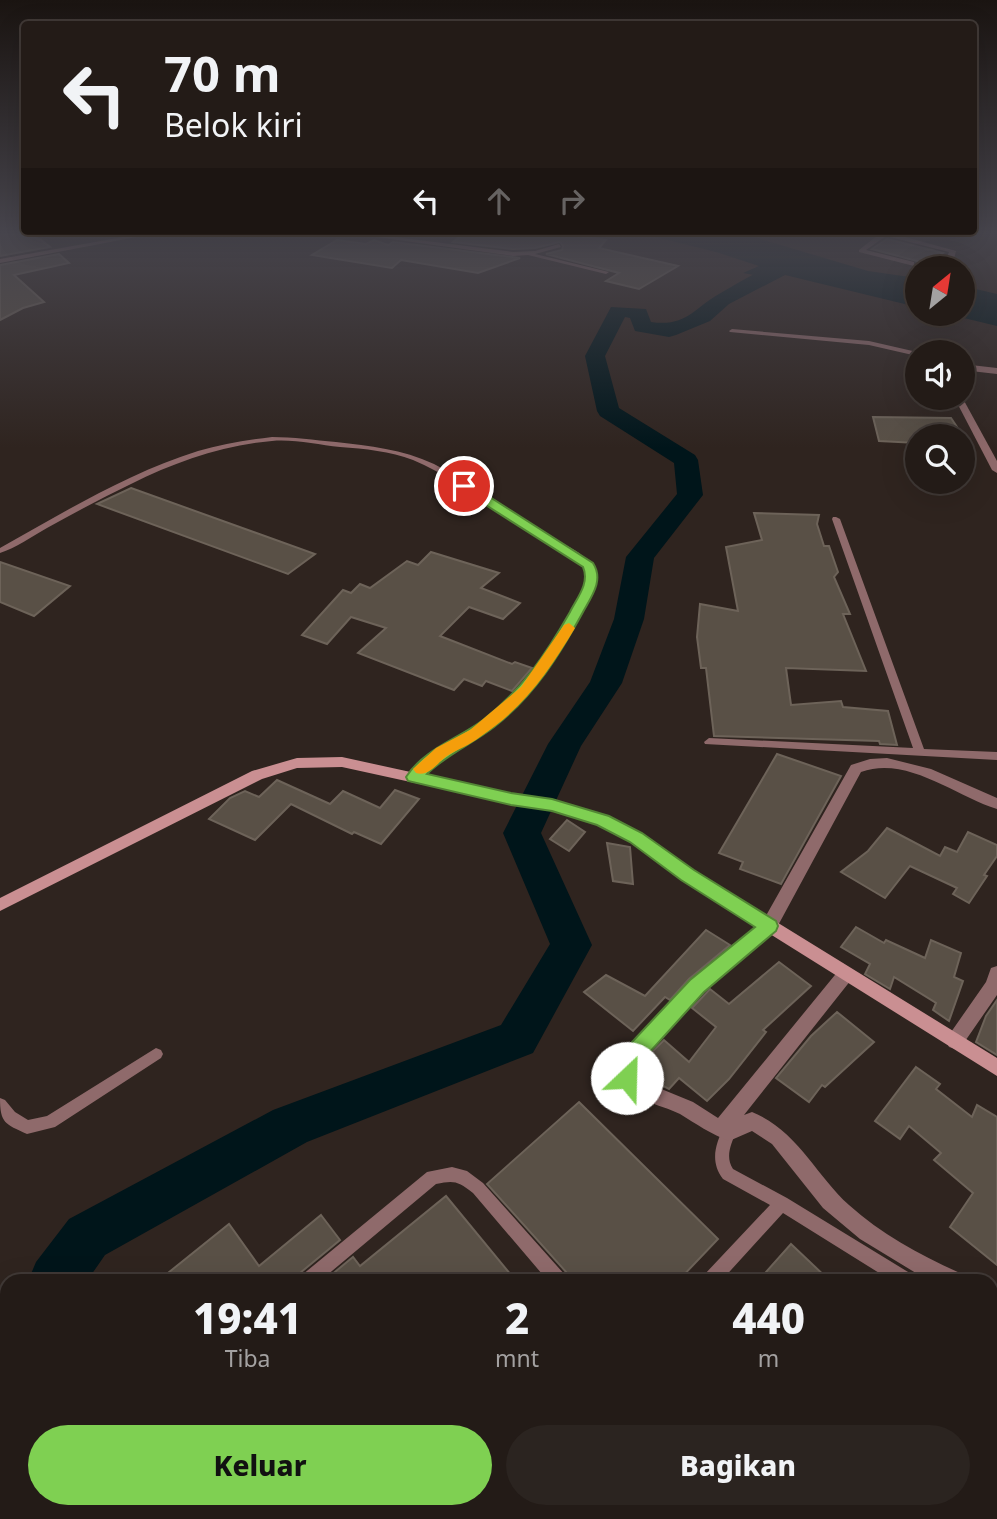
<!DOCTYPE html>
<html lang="id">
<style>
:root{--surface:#231b17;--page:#2b2420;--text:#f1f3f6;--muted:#a3a1a1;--line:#403936;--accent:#7fd052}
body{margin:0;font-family:"Noto Sans",sans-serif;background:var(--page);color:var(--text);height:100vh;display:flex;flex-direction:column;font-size:26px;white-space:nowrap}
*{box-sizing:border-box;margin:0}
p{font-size:23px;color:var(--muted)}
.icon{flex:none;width:38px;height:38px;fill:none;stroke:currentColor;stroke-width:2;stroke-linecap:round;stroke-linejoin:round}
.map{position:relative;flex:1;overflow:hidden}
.side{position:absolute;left:0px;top:1274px;width:998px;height:245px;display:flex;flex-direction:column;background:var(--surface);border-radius:21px 21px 0 0;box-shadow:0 7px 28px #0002,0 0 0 2px var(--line)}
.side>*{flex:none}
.banner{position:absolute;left:21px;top:21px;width:956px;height:214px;border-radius:7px;box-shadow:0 7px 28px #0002,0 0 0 2px var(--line);background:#231b17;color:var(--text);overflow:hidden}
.needle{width:46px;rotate:30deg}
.buttons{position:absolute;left:905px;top:256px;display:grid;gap:14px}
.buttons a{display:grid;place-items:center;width:70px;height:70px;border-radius:50%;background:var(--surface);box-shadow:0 7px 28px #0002,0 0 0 2px var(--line);font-size:35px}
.pin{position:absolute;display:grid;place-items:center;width:60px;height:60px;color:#fff;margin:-30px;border:4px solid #fff;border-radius:50%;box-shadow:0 2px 7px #0007}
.me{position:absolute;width:77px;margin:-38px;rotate:24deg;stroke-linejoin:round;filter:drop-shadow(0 0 5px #0008)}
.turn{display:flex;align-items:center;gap:24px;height:147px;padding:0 28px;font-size:32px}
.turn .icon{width:91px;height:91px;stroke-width:2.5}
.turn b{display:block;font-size:49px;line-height:60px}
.lanes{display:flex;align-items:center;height:66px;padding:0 28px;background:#0003;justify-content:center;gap:35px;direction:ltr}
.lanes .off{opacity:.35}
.eta{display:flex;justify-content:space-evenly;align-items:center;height:119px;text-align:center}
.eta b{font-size:42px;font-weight:800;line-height:49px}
.primary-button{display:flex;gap:14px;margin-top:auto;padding:14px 28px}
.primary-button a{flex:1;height:80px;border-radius:42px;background:var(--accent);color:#111;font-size:28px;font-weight:800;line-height:80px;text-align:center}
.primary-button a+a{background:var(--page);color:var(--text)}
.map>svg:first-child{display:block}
.water{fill:#00151a}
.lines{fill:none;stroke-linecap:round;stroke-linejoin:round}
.river{fill:#00151a;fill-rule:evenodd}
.building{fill:#595046;stroke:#6d6359;stroke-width:2}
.lane{fill:#8f6a6b;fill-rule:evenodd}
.street{fill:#8f6a6b;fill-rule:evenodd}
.secondary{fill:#ca8f92;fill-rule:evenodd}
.route{fill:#7fd052;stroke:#538735;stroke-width:2}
.slow{fill:#f59e0b}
</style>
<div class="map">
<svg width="997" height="1519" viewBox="0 0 997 1519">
<rect width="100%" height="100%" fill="#2f241f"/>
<g class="water">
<polygon points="647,235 747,235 868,271 917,278 917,307 785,275 771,278 743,273 759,266 716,252"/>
<polygon points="963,286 997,294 997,326 943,313 962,313"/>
</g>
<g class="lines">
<g class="river">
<path d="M804 253 813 258 810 262 729 304 710 321 676 335 669 337 635 331 630 318 625 317 605 356 619 408 695 455 698 460 703 495 654 558 644 619 622 683 581 746 541 833 592 945 533 1053 307 1142 105 1255 87 1281H28L36 1262 69 1219 273 1110 501 1025 550 944 503 833 548 744 590 682 614 619 626 557 677 494 674 463 600 416 597 411 585 356 611 307 646 309 651 322C686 327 693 309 719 294 745 279 775 260 804 253Z"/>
<polygon points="7,1318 7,1380 0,1383 0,1321"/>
</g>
</g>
<g class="building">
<polygon points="0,235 27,235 41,240 50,247 0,256"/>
<polygon points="462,235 570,235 606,240 599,248 678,266 639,289 606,281 619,273 546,254 562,250 563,246 560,242 535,248 513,249 453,242"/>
<polygon points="887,239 943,253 928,264 872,249"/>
<polygon points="337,240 366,244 374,240 388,245 393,242 520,258 478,273 401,260 392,268 312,255"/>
<polygon points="59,254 69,263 14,275 44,302 23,308 0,320 0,265"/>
<polygon points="873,417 951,418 963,436 917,436 917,443 879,441"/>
<polygon points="131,488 315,554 288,574 97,504"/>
<polygon points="754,513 819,515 817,524 824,546 829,546 838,572 834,577 850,614 843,614 866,671 786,668 791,705 841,701 843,707 888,711 897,745 880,744 879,741 714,736 706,668 701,668 697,637 700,604 738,611 726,547 762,540"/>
<polygon points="431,552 499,573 481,588 520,603 503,619 469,607 440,636 512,664 515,662 532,668 512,691 486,681 482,686 464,679 454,690 358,653 386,628 351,617 327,644 302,635 343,590 351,593 360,584 370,588 407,561 418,565"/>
<polygon points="0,562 70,586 34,616 0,602"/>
<polygon points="777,754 841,776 781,884 740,869 743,862 719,853"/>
<polygon points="277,780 330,804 343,791 380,808 395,790 419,799 381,844 354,832 352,834 291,804 255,840 209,819 230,798 245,791 259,797"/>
<polygon points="567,820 585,832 569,851 550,839"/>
<polygon points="887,828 940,856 945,847 957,852 968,832 997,845 997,856 984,875 987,876 969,903 953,894 957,888 910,866 885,898 841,872 868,851"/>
<polygon points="607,843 630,847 633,884 613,881"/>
<polygon points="856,927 884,943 886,940 925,958 931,940 961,953 954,977 963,981 949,1021 933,1010 936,1003 894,977 890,989 865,974 870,964 841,947"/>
<polygon points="706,930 730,945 689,979 670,1000 665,997 633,1031 584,992 606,975 645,996"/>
<polygon points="779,962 811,986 763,1030 766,1032 729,1079 707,1101 679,1078 669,1089 640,1074 649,1055 664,1040 689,1062 716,1027 692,1008 710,989 729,1004"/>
<polygon points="997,1000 997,1055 976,1042 986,1016"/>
<polygon points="837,1012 874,1042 825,1087 822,1085 809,1102 776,1078 811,1036"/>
<polygon points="916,1067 940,1084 936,1089 972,1117 977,1105 997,1117 997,1265 950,1227 973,1193 934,1160 941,1153 909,1126 900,1139 875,1121"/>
<polygon points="579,1102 718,1239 678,1281 569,1281 567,1273 487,1184"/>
<polygon points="446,1196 516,1281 324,1281 353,1257 360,1266"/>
<polygon points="321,1215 340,1240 300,1273 298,1281 158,1281 229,1224 259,1266"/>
<polygon points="791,1244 830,1281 758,1281"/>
</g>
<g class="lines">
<g class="lane">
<polygon points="134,235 147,235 0,263 0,259"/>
<polygon points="362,235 379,235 513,252 535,251 559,244 561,247 535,254 609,272 606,274 528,255 513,256"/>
<polygon points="732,329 869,341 917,352 917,356 869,345 730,332 729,331"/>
<path d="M272 437C293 437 314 440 336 442 370 446 402 449 434 464 470 483 502 510 537 531 555 542 583 548 593 569 600 584 588 601 581 614 556 659 525 700 483 732 471 742 457 750 443 758 433 765 424 776 414 781L409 777C424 756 451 746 472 730 514 699 546 660 571 615 576 606 583 596 586 586 593 556 545 543 525 530 488 506 454 477 413 460 390 451 365 449 340 447 318 445 294 439 272 441 223 445 175 462 131 484 102 498 74 513 47 528 31 537 16 548 0 553V548C64 512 128 473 198 451 222 444 247 440 272 437Z"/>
<polygon points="833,517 836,517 840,519 924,749 997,752 997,760 705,744 704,742 709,738 913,748 832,519"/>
<path d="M156 1048 161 1050 163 1054 161 1058 55 1127 27 1134C5 1124 0 1123 0 1098L5 1100 15 1112 28 1120 47 1116Z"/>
<path d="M729 1125 734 1127 736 1132C731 1144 725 1157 733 1169L787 1198 913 1275 915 1281H892L783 1213 721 1281H702L704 1275 770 1205 723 1179C710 1162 715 1145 724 1127Z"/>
<path d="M452 1167 467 1171 483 1183 565 1275 567 1281H548L473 1193C458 1181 454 1180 436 1184L320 1281H300L302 1275 427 1172Z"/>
<polygon points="990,1322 997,1325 997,1342 990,1339"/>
<polygon points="7,1457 7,1477 0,1480 0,1460"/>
<polygon points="607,1512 628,1512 625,1519 604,1519"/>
<polygon points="745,1512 766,1512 769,1519 748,1519"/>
<polygon points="854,1512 875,1512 872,1519 851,1519"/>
<polygon points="934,1512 957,1512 960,1519 937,1519"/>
</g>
<g class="street">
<polygon points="878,235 898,235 956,251 953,263 949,265 945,263 949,252 886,236 866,250 914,262 914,266 859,252 859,250"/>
<polygon points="962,364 997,368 997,374 962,370"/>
<polygon points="954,397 962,397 997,461 997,473 992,470"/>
<path d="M887 758 931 769 997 798V809C955 796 907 755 861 772L775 931 703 991 647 1054 637 1075 654 1086 693 1102 718 1118 839 970 845 968 851 970 854 975 851 980 744 1115 752 1112C797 1130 815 1174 849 1205 881 1234 920 1255 960 1273L963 1281H929L860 1239 823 1208 772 1144 752 1131 729 1141C711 1134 696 1124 680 1114 660 1104 628 1100 618 1078L634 1043 691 981 763 921 851 765 870 759Z"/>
<polygon points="997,966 997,995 961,1047 955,1049 949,1047 946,1041 949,1035 986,982 991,968"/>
<polygon points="990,1288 997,1291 997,1313 990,1310"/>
</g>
<polygon class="secondary" points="342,757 511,794 553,800 608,816 641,834 694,871 997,1058 997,1076 682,879 631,842 598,824 553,810 511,804 342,767 297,768 262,779 0,911 0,898 252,771 297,758"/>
</g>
<linearGradient id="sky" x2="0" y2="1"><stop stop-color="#1a1411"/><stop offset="0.52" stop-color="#47454d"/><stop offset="1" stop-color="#47454d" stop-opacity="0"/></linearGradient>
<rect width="997" height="448" fill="url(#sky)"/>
<path class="route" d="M459 483H468L593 563C604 580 592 596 583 612 559 656 534 696 494 727 472 744 447 754 427 774L511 793 552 799 609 816 642 833 694 870 776 921 778 926 776 931 704 992 647 1055 635 1085 627 1088 620 1085 617 1078 632 1042 690 980 755 927 681 880 630 842 597 825 552 811 511 805 408 781 406 777C424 749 458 739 483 720 522 690 546 654 570 612 577 598 590 583 583 567L459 488Z"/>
<path class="slow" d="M569 623 575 628C549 671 524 708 480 737 470 745 458 749 447 756 437 763 429 777 416 773L413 769 436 748 470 730 521 687 564 625Z"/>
</svg>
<div class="buttons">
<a><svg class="needle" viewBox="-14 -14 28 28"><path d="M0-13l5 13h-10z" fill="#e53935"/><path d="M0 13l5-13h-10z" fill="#a3a1a1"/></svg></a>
<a><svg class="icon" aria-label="sound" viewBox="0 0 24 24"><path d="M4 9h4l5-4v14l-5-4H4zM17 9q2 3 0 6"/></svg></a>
<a><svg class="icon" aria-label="search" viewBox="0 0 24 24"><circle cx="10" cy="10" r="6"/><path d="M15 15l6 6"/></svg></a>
</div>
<div class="pin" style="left:464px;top:486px;background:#d93025"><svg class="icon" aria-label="arrive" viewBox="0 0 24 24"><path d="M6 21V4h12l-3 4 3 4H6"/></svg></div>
<svg class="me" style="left:627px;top:1078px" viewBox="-20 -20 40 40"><circle r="19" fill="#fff"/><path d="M0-13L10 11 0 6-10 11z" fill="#7fd052"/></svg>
<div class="banner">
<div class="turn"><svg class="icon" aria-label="left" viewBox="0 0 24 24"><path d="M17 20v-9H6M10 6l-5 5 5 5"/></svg><div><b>70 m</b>Belok kiri</div></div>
<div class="lanes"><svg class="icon" aria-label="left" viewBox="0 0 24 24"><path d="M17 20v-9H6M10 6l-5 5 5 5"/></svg><svg class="icon off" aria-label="ahead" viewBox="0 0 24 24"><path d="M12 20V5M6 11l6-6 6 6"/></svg><svg class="icon off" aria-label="right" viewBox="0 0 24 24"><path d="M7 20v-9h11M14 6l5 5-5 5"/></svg></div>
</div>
<section class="side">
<div class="eta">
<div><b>19:41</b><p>Tiba</p></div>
<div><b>2</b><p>mnt</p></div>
<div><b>440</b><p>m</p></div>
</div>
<div class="primary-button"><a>Keluar</a><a>Bagikan</a></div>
</section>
</div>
